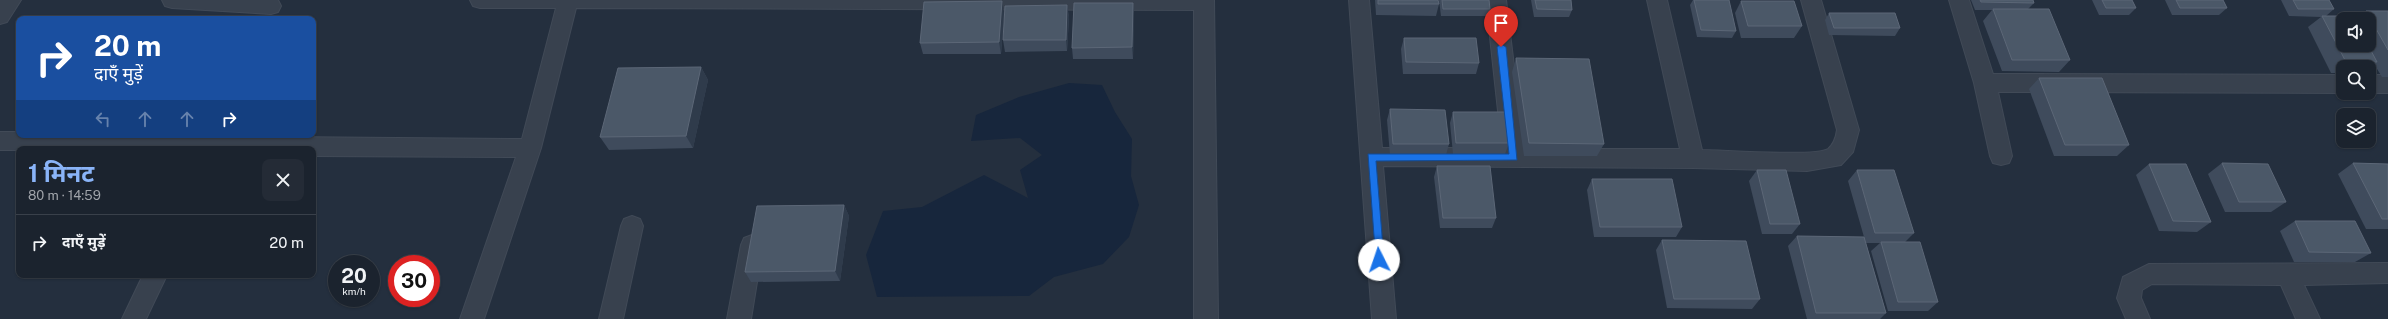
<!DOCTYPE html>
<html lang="hi">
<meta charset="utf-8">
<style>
:root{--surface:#1b232e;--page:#242b36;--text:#f1f3f6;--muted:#a0a4aa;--line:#39404a;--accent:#8ab4f8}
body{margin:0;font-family:"Public Sans","Noto Sans Devanagari",sans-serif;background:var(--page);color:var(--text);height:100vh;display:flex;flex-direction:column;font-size:15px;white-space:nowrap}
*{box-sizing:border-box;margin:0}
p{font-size:13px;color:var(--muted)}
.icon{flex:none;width:22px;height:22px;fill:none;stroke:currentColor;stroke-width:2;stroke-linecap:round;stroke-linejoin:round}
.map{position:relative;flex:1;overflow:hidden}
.details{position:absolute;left:16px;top:146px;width:300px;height:132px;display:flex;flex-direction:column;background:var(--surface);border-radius:8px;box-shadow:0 1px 3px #0004,0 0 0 1px var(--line)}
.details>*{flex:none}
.top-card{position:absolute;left:16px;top:16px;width:300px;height:122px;border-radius:8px;box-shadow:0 1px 3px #0004,0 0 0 1px var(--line);background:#1a4fa0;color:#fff;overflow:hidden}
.controls{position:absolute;left:2336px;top:12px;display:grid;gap:8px}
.controls a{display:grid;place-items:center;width:40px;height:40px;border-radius:8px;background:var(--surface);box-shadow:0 1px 3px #0004,0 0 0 1px var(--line);font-size:20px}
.speed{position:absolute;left:328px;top:255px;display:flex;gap:8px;font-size:20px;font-weight:700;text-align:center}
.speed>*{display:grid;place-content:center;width:52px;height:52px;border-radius:50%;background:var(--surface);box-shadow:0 1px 3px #0004,0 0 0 1px var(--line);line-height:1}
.speed small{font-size:10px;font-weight:400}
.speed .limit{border:6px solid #d22;background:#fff;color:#111}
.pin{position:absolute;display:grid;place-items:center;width:34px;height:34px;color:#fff;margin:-41px -17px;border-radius:50% 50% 50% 0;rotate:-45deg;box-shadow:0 0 4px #0007}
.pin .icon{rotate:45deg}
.me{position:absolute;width:44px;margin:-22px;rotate:356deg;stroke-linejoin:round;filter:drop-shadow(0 0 3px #0008)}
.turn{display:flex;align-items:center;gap:14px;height:84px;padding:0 12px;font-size:18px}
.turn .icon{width:52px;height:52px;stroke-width:2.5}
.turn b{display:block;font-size:28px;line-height:34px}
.lanes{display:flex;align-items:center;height:38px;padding:0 12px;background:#0003;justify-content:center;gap:20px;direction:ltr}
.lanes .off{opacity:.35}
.round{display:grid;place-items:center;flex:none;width:42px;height:42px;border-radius:8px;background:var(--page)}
.head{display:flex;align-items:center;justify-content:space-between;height:68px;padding:0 12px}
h1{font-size:24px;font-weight:700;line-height:30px;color:var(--accent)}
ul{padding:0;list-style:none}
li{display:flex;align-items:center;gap:12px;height:56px;padding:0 12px;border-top:1px solid var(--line)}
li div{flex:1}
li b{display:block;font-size:15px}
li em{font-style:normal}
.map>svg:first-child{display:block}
.water{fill:#17263c}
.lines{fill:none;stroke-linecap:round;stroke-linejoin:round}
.minor-casing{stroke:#414a57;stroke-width:2}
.tertiary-casing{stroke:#414a57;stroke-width:2}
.minor{fill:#38414e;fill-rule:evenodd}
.tertiary{fill:#38414e;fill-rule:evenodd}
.wall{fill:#3f4b5c}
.shaded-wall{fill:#2f3b4b}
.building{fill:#4b5868;stroke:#5c6777}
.route{fill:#1a73e8;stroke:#114b97}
</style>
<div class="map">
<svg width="2388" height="319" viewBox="0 0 2388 319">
<rect width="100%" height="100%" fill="#242f3e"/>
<polygon class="water" points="1069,83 1102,85 1115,112 1132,139 1131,176 1139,205 1129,237 1103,264 1054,277 1029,296 877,297 866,255 883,211 922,207 984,175 1028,198 1020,170 1042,155 1020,138 971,141 976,115 1019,97"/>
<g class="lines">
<defs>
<g id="minor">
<polygon points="0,0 21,0 7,22 0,24"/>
<polygon points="162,0 278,0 281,6 278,12 271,14 172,8 165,6"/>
<polygon points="470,0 1213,0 1214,2 1211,8 1204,10 576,8 541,148 484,319 460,319 516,157 313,156 313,149 0,150 0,132 19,132 19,135 522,139 556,8 480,8 473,6"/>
<path d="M1349 0H1369L1382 148H1502L1486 0H1506L1524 149H1680L1647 0H1667L1702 150C1722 150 1816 157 1828 149 1834 144 1836 137 1837 130L1801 0H1821L1859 130 1853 152 1841 165 1807 171 1693 168 1383 166 1396 319H1372Z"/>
<polygon points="1949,0 1969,0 1993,74 2343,75 2343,93 1998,92 2012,156 2009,163 2001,165 1993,163 1990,156 1974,83"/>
<rect x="2369" y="75" width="19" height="18"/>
<polygon points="632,216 640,219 643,226 623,319 599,319 621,226 624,219"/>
<polygon points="752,235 760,238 763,245 751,319 727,319 741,245 744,238"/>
<polygon points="2388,263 2388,283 2304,285 2320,319 2296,319 2281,285 2152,284 2142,290 2141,298 2150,319 2126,319 2117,298 2123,277 2149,264"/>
<polygon points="143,275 167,275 146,319 122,319"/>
</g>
<polygon id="tertiary" points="1194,0 1214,0 1218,319 1194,319"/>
</defs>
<use href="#minor" class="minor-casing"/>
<use href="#tertiary" class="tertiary-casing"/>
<use href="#minor" class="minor"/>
<use href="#tertiary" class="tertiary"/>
</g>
<g class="wall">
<polygon points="1375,0 1438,0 1439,4 1436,16 1376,15"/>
<polygon points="1439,0 1489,0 1490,9 1488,16 1441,16"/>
<polygon points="1531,0 1571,0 1572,10 1569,17 1534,17"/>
<polygon points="1693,0 1729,0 1736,31 1732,38 1697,37 1690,5"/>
<polygon points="1971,0 2033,0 2034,3 2028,9 2070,60 2059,72 2002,71 1983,21 1992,10 1975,10"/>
<polygon points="2092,0 2132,0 2136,8 2129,15 2099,15"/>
<polygon points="2165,0 2223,0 2227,8 2219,15 2172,15"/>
<polygon points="2281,0 2329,0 2334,9 2326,16 2343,45 2369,45 2369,19 2357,19 2366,11 2388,11 2388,77 2382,77 2374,64 2369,68 2369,67 2343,67 2343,73 2331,73 2308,27 2321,17 2289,16"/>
<polygon points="1741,1 1802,26 1794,38 1741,38 1735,13"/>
<polygon points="1133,3 1134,14 1133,59 1073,59 1072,48"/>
<polygon points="1067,5 1069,17 1067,51 1005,52 1003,40"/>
<polygon points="1004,13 1001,54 923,54 920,43"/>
<polygon points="1829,13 1900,28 1895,36 1829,35 1825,20"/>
<polygon points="1404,38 1479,63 1476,74 1403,74 1401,49"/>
<polygon points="1516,58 1604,144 1597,156 1524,156 1512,72"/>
<polygon points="701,67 708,80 693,148 609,150 600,137"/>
<polygon points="2039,78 2129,145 2117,156 2054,156 2029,89"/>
<polygon points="1390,109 1449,144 1446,155 1390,155 1387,120"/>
<polygon points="1453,112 1509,143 1505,154 1453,154 1450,123"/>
<polygon points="2222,163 2286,202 2271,212 2225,212 2208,174"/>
<polygon points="2353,163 2388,164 2388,229 2366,229 2338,174"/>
<polygon points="2149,164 2211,222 2197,232 2159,231 2136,175"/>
<polygon points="1437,166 1496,218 1492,228 1440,228 1434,177"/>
<polygon points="1757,170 1800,224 1792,234 1762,234 1749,181"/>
<polygon points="1857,170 1914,233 1905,242 1938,302 1928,311 1888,311 1871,251 1880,243 1866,243 1886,313 1880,319 1807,319 1788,246 1797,236 1864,237 1848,181"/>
<polygon points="1592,179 1682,227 1676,237 1594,237 1587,190"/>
<polygon points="844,205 849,216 840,281 751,282 745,272"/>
<polygon points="2295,221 2371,253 2355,262 2294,262 2280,231"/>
<polygon points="1662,240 1760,299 1752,309 1667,308 1656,250"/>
</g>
<g class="shaded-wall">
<polygon points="1002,1 1004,13 1001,54 999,42"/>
<polygon points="1133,3 1134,14 1133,59 1132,47"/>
<polygon points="1067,5 1069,17 1067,51 1066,40"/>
<polygon points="701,67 708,80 693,148 686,136"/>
<polygon points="844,205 849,216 840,281 835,271"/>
</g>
<g class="building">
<polygon points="1378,0 1438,0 1439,4 1378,4"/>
<polygon points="1442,0 1489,0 1490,9 1443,9"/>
<polygon points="1535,0 1571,0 1572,10 1537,9"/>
<polygon points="1694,0 1729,0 1736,31 1701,30"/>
<polygon points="1980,0 2033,0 2034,3 1981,2"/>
<polygon points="2102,0 2132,0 2136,8 2106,8"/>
<polygon points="2176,0 2223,0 2227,8 2180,8"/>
<polygon points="2293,0 2329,0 2334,9 2298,9"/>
<polygon points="1002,1 999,42 920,43 924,2"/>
<polygon points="1741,1 1794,1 1802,26 1748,26"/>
<polygon points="1074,3 1133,3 1132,47 1072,48"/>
<polygon points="1067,5 1066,40 1003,40 1005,6"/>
<polygon points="1993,9 2049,9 2070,60 2012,60"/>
<polygon points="2366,11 2388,11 2388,50"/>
<polygon points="1829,13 1895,13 1900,28 1834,28"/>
<polygon points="2322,16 2352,16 2353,19 2343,19 2343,45 2368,45 2377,62 2346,62"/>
<polygon points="1404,38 1476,38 1479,63 1406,62"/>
<polygon points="1516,58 1589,59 1604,144 1529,143"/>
<polygon points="701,67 686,136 600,137 618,68"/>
<polygon points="2039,78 2102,78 2129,145 2065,145"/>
<polygon points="1390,109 1445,110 1449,144 1393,144"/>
<polygon points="1453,112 1505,112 1509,143 1456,143"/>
<polygon points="2222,163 2268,164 2286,202 2239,202"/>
<polygon points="2353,163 2388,164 2388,219 2382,219"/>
<polygon points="2149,164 2186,164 2211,222 2173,221"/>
<polygon points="1437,166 1490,166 1496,218 1443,218"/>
<polygon points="1757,170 1786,170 1800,224 1770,224"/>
<polygon points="1857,170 1894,170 1914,233 1875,233"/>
<polygon points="1592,179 1672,179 1682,227 1600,227"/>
<polygon points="844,205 835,271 745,272 757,206"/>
<polygon points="2295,221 2355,221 2371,253 2309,252"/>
<polygon points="1797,236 1864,237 1886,313 1816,313"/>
<polygon points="1662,240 1746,241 1760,299 1674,299"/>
<polygon points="1881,242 1920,242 1938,302 1898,302"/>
</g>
<polygon class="route" points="1501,44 1506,47 1517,160 1376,161 1384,260 1379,264 1376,263 1368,154 1509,154 1497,47"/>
</svg>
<div class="controls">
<a><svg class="icon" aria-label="sound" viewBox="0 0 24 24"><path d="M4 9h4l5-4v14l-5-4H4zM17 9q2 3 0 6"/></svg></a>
<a><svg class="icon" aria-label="search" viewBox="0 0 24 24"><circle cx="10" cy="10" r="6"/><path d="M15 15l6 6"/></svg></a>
<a><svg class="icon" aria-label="layers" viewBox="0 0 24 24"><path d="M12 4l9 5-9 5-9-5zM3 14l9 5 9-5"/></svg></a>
</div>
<div class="speed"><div>20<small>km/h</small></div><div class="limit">30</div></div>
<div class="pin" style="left:1501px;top:47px;background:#d93025"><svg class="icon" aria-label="arrive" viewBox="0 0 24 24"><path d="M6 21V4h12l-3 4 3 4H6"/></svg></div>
<svg class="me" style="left:1379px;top:260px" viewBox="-20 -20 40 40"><circle r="19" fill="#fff"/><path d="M0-13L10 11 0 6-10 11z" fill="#1a73e8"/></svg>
<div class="top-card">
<div class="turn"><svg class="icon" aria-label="right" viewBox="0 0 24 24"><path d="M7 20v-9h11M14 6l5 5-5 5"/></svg><div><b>20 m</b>दाएँ मुड़ें</div></div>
<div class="lanes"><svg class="icon off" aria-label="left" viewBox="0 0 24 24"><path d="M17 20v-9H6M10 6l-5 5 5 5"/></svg><svg class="icon off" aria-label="ahead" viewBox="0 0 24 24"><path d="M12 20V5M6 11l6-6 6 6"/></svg><svg class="icon off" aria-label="ahead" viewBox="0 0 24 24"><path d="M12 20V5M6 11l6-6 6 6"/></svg><svg class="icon" aria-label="right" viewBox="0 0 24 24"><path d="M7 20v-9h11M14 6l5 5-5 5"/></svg></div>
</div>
<section class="details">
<div class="head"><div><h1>1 मिनट</h1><p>80 m · 14:59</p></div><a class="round"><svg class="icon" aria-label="close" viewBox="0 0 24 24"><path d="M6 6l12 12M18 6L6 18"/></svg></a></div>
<ul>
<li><svg class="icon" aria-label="right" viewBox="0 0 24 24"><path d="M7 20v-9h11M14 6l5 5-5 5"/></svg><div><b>दाएँ मुड़ें</b></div><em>20 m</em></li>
</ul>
</section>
</div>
